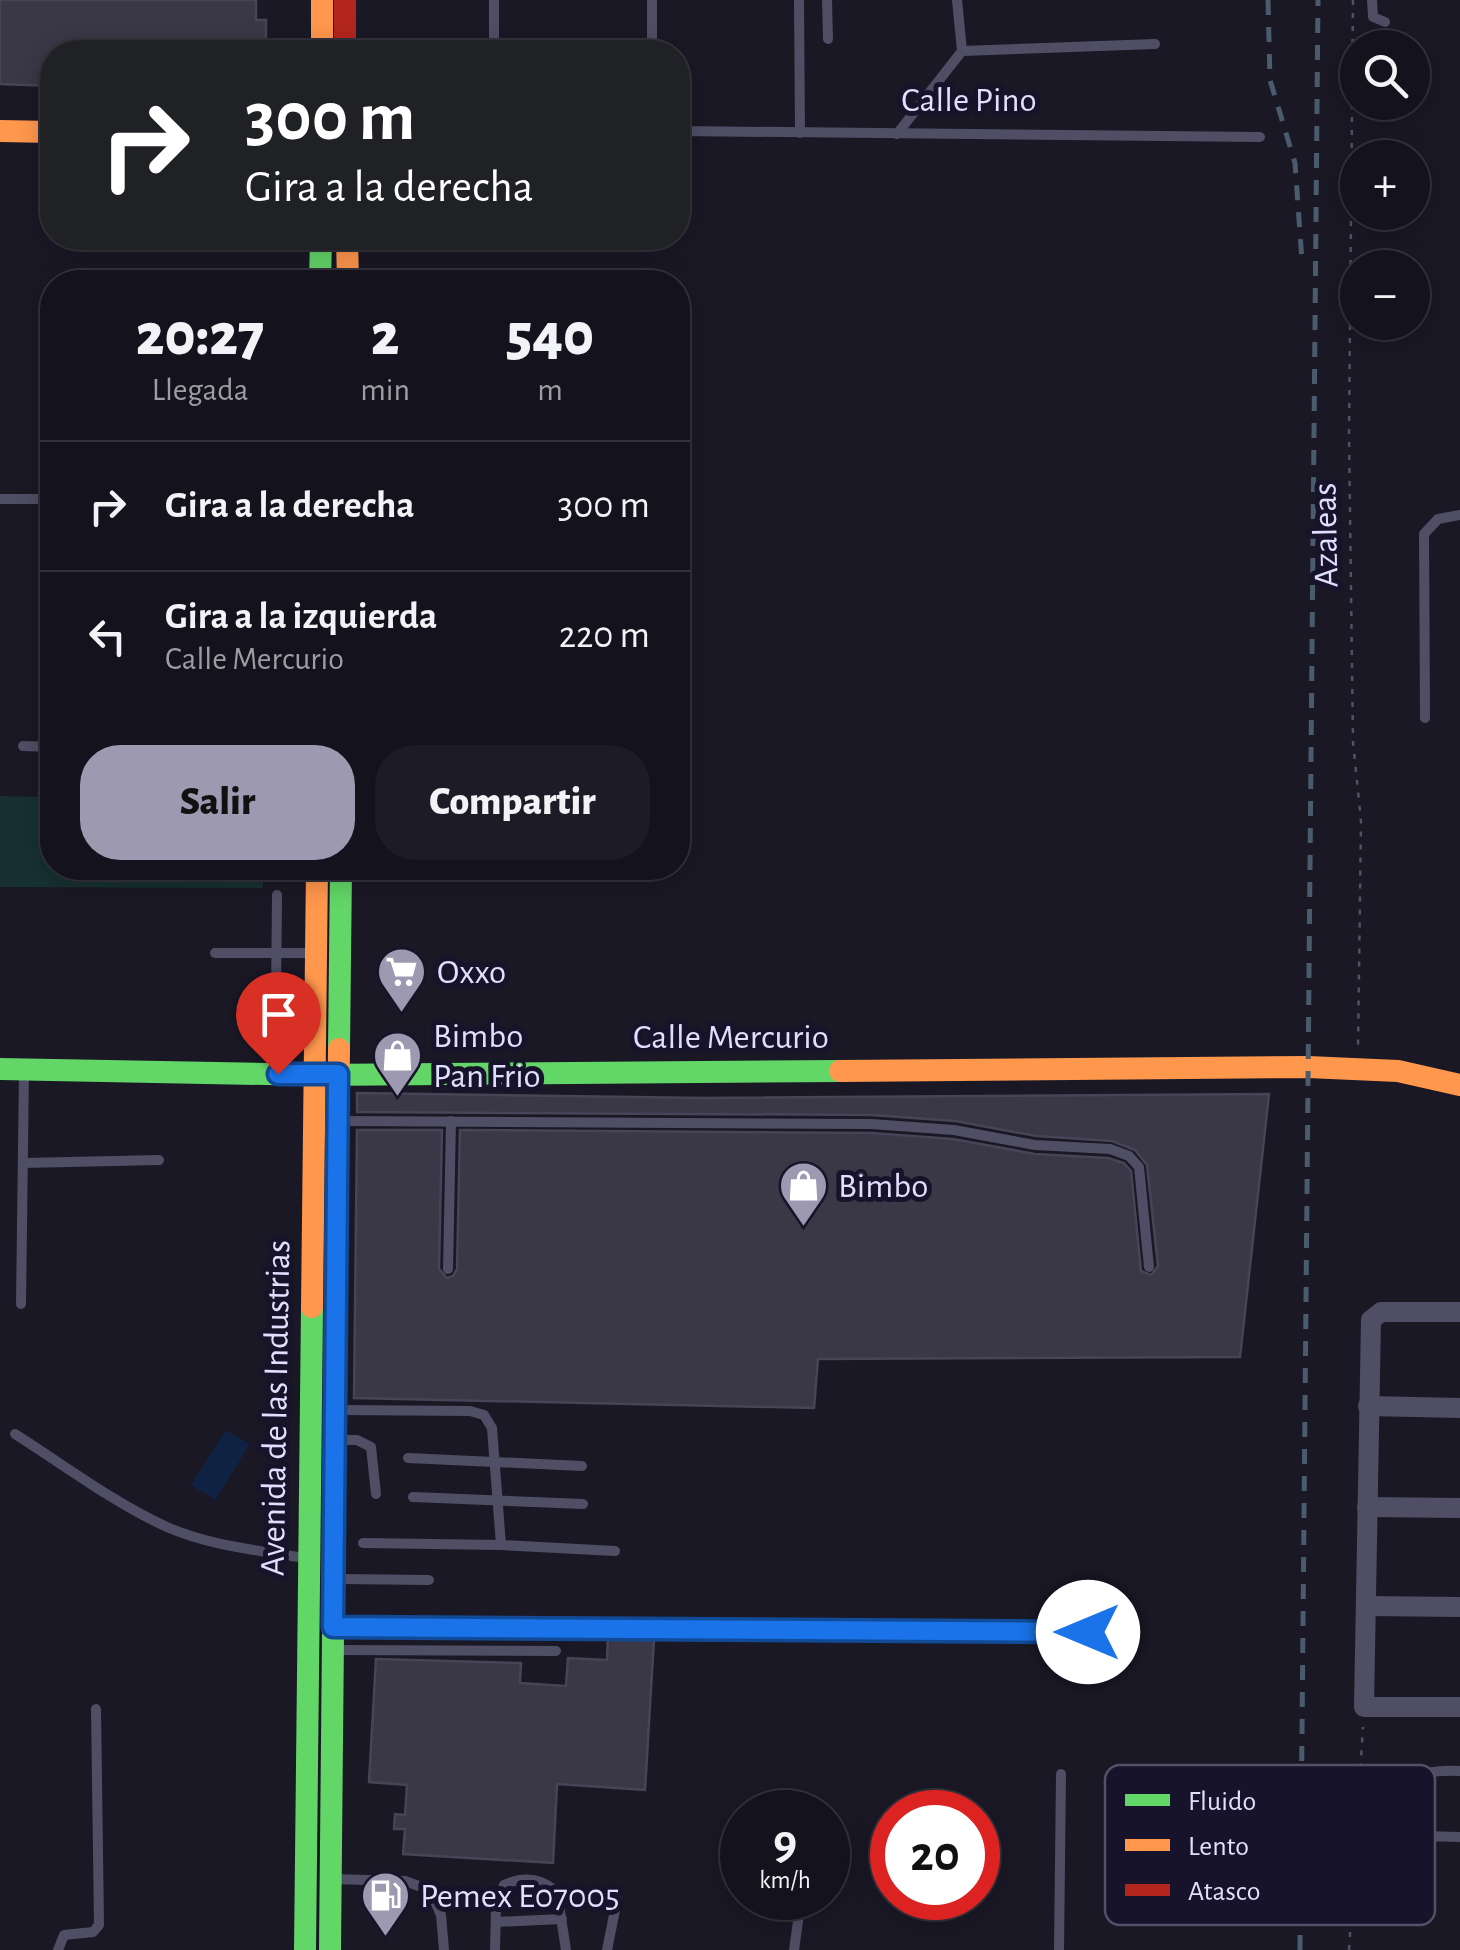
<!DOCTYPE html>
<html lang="es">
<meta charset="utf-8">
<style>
:root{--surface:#14121c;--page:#1d1b25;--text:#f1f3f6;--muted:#9d9ea3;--line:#33323b;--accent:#9c99b1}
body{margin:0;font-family:"Alegreya Sans",sans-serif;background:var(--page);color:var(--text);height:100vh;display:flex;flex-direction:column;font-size:38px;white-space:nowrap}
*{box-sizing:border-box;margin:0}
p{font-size:32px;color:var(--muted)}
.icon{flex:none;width:55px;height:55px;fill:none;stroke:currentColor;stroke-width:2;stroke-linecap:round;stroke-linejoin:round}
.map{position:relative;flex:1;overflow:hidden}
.sheet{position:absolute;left:40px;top:270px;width:650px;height:610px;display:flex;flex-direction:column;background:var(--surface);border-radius:40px;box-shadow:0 5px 25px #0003,0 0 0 2px var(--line)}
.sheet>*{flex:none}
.top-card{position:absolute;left:40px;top:40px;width:650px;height:210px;border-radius:40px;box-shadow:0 5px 25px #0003,0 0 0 2px var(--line);background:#202124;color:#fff;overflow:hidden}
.buttons{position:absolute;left:1340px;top:30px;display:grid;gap:20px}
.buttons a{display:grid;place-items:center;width:90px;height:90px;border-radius:50%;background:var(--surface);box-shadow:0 5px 25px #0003,0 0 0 2px var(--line);font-size:50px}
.speed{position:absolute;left:720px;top:1790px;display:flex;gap:20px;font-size:50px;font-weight:700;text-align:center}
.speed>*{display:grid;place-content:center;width:130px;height:130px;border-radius:50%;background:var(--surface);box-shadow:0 5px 25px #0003,0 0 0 2px var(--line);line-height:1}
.speed small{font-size:25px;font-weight:400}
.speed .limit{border:15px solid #d22;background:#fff;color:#111}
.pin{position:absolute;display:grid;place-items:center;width:85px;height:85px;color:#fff;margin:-102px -42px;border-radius:50% 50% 50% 0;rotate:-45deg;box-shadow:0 0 10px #0007}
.pin .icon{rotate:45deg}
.me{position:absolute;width:110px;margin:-55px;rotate:270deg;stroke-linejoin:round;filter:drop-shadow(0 0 8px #0008)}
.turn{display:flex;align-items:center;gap:35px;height:210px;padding:0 40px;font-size:45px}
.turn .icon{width:130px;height:130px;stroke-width:2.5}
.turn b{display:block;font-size:70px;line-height:85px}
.eta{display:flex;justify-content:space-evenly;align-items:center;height:170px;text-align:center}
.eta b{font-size:60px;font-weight:800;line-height:70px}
.primary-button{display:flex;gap:20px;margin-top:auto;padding:20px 40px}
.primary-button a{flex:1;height:115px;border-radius:40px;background:var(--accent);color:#111;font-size:40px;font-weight:800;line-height:115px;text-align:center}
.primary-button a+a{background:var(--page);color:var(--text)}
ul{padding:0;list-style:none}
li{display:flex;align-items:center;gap:30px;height:130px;padding:0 40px;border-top:2px solid var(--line)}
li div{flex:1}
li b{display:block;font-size:38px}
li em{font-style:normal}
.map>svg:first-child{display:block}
.green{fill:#173031}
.water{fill:#102244}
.building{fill:#3a3746;stroke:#474457;stroke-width:2.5}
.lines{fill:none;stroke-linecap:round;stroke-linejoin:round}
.path{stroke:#4a5563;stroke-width:2.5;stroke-dasharray:5 8;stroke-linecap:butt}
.lane{stroke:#4f4e65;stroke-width:10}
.street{stroke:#4f4e65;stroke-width:20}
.fast{stroke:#63d668;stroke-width:22}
.slow{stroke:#ff974d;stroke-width:22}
.jam{stroke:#b3261e;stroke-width:22}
.rail{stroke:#495b6c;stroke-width:5;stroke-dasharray:15 12;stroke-linecap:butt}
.route-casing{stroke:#114b97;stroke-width:25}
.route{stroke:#1a73e8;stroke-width:18}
.labels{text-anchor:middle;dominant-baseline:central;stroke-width:10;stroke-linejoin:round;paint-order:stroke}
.street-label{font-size:35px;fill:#e2defd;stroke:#17132a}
.poi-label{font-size:35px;fill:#e2defd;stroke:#17132a;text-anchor:start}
.key{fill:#17132a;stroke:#545069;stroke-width:2.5}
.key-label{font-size:28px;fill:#e2defd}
</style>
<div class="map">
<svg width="1460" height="1950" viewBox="0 0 1460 1950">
<rect width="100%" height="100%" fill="#1a1825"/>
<polygon class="green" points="0,796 52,797 52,868 263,868 263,888 0,887"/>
<polygon class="water" points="226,1430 250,1444 215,1500 191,1485"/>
<g class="building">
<polygon points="0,0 256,0 256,20 266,20 266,52 52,52 52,86 0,84"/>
<polygon points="357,1093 705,1098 1269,1094 1240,1357 818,1359 814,1408 354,1398 357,1130 442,1130 439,1269 447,1278 453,1276 457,1269 460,1130 871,1133 953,1139 1035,1154 1108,1158 1124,1163 1131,1171 1141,1271 1151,1275 1158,1266 1147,1165 1135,1150 1112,1141 1036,1136 955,1121 871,1115 357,1112"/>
<polygon points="608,1638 654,1639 645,1790 557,1784 553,1863 403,1854 405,1829 394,1829 395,1814 405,1815 407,1785 369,1782 376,1659 521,1663 520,1683 566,1686 568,1658 607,1660"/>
</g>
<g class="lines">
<g class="path">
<polyline points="1353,0 1349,434 1353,742 1361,821 1358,1048"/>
<polyline points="1349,1950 1363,1727"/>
</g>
<g class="lane">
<polyline points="799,0 800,133"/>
<polyline points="827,0 828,39"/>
<polyline points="957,0 962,51"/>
<polyline points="1372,0 1373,17 1385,22"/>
<polyline points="494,52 494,0"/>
<polyline points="652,52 652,0"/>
<polyline points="678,131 1260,137"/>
<polyline points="897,134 962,51 1155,44"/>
<polyline points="0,499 52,499"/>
<polyline points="46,614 52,669"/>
<polyline points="1425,718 1424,534 1438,519 1460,515"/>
<polyline points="23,746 52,747"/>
<polyline points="283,870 283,868"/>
<polyline points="215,953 315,953"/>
<polyline points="276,997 277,895"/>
<polyline points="343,1121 871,1124 954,1130 1035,1145 1110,1149 1129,1156 1139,1167 1149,1267"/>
<polyline points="23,1163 159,1160"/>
<polyline points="448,1269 451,1121"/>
<polyline points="21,1304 24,1070"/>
<polyline points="341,1410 470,1411 484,1415 492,1428 501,1545 615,1551"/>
<path d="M15 1434C64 1465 114 1503 167 1527 210 1546 258 1550 304 1558"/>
<polyline points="341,1440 357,1440 371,1447 376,1494"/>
<polyline points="408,1458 582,1466"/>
<polyline points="413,1497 583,1504"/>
<polyline points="363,1543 501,1545"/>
<polyline points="340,1579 429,1580"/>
<polyline points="339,1627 1128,1633"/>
<polyline points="334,1650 556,1651"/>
<path d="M1460 1771C1434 1770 1420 1770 1406 1795L1414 1830 1422 1836 1460 1837"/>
<polyline points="332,1879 405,1881 430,1890 441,1915 444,1950"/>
<polyline points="496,1922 562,1919"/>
<polyline points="58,1950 64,1935 93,1932 99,1925 96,1709"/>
<path d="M495 1950 496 1906 504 1885C523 1876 541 1878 557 1892L566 1950"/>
<polyline points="607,1950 617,1900"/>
<polyline points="794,1950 799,1914"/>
<polyline points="1059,1950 1061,1774"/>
</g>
<g class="street">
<polyline points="1460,1312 1381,1312 1371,1320 1364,1707 1460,1707"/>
<polyline points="1368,1406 1460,1408"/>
<polyline points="1367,1507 1460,1508"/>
<polyline points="1367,1606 1460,1607"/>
</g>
<g class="fast">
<polyline points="320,282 321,238"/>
<polyline points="339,1049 341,868"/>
<polyline points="0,1069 315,1075 840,1071"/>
<polyline points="305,1950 312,1307"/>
<polyline points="330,1950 335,1427"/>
</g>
<g class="slow">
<polyline points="322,0 322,52"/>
<polyline points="0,131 52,132"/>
<polyline points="347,238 348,282"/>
<polyline points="840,1071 1308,1067 1398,1071 1460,1085"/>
<polyline points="312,1307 317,868"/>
<polyline points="335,1427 339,1049"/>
</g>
<polyline class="jam" points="345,0 345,52"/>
<g class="rail">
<polyline points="1268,0 1270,80 1295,163 1302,261"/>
<polyline points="1300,1950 1318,0"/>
</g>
</g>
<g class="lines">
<defs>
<polyline id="route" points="278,1074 338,1074 333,1627 1088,1632"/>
</defs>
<use href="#route" class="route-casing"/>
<use href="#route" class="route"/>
</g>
<defs>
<symbol id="supermarket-pin" viewBox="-11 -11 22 30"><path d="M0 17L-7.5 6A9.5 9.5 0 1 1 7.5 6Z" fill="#9c99b1" stroke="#17132a"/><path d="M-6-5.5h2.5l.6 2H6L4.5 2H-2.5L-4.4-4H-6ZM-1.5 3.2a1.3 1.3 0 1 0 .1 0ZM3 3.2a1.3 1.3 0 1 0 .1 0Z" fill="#fff"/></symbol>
<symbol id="shop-pin" viewBox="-11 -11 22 30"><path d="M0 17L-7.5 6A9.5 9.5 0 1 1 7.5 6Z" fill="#9c99b1" stroke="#17132a"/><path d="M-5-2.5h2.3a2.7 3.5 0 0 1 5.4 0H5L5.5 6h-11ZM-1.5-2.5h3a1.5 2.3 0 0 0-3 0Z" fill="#fff"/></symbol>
<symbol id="fuel-pin" viewBox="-11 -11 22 30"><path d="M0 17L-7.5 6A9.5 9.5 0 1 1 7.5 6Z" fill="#9c99b1" stroke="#17132a"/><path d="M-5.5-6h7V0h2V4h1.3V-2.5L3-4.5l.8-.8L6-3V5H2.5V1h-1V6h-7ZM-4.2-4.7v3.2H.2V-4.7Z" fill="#fff"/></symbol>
</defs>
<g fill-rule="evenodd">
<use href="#supermarket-pin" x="374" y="944" width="55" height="75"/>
<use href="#shop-pin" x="370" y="1028" width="55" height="75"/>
<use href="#shop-pin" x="776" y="1158" width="55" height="75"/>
<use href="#fuel-pin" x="358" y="1868" width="55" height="75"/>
</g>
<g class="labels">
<g class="street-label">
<text x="969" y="100">Calle Pino</text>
<text transform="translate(1326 535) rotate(-91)">Azaleas</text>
<text x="731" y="1037">Calle Mercurio</text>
<text transform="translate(276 1408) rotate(-89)">Avenida de las Industrias</text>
</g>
<g class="poi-label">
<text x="437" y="972">Oxxo</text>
<text x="433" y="1036">Bimbo<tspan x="433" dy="40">Pan Frio</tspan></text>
<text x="838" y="1186">Bimbo</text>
<text x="420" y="1896">Pemex E07005</text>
</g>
</g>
<rect x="1105" y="1765" width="330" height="160" rx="15" class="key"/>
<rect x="1125" y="1794" width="45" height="12" fill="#63d668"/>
<rect x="1125" y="1839" width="45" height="12" fill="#ff974d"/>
<rect x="1125" y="1884" width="45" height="12" fill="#b3261e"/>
<g class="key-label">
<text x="1188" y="1810">Fluido</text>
<text x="1188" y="1855">Lento</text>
<text x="1188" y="1900">Atasco</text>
</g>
</svg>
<div class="buttons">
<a><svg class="icon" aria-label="search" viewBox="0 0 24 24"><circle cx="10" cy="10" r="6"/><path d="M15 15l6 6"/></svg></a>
<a>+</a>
<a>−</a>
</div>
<div class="speed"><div>9<small>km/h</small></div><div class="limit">20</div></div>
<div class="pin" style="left:278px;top:1074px;background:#d93025"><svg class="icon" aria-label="arrive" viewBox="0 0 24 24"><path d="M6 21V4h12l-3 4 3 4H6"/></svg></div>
<svg class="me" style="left:1088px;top:1632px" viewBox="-20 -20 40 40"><circle r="19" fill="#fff"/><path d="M0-13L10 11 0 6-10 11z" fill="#1a73e8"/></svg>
<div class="top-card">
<div class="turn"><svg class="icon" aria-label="right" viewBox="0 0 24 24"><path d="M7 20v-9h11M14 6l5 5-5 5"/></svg><div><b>300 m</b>Gira a la derecha</div></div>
</div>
<section class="sheet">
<div class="eta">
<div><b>20:27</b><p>Llegada</p></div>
<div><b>2</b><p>min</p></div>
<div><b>540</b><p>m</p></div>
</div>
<ul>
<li><svg class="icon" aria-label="right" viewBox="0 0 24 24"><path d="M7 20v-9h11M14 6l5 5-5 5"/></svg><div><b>Gira a la derecha</b></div><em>300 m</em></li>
<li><svg class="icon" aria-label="left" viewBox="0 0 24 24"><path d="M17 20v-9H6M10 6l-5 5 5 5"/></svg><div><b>Gira a la izquierda</b><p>Calle Mercurio</p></div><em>220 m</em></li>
</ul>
<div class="primary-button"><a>Salir</a><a>Compartir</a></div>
</section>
</div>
